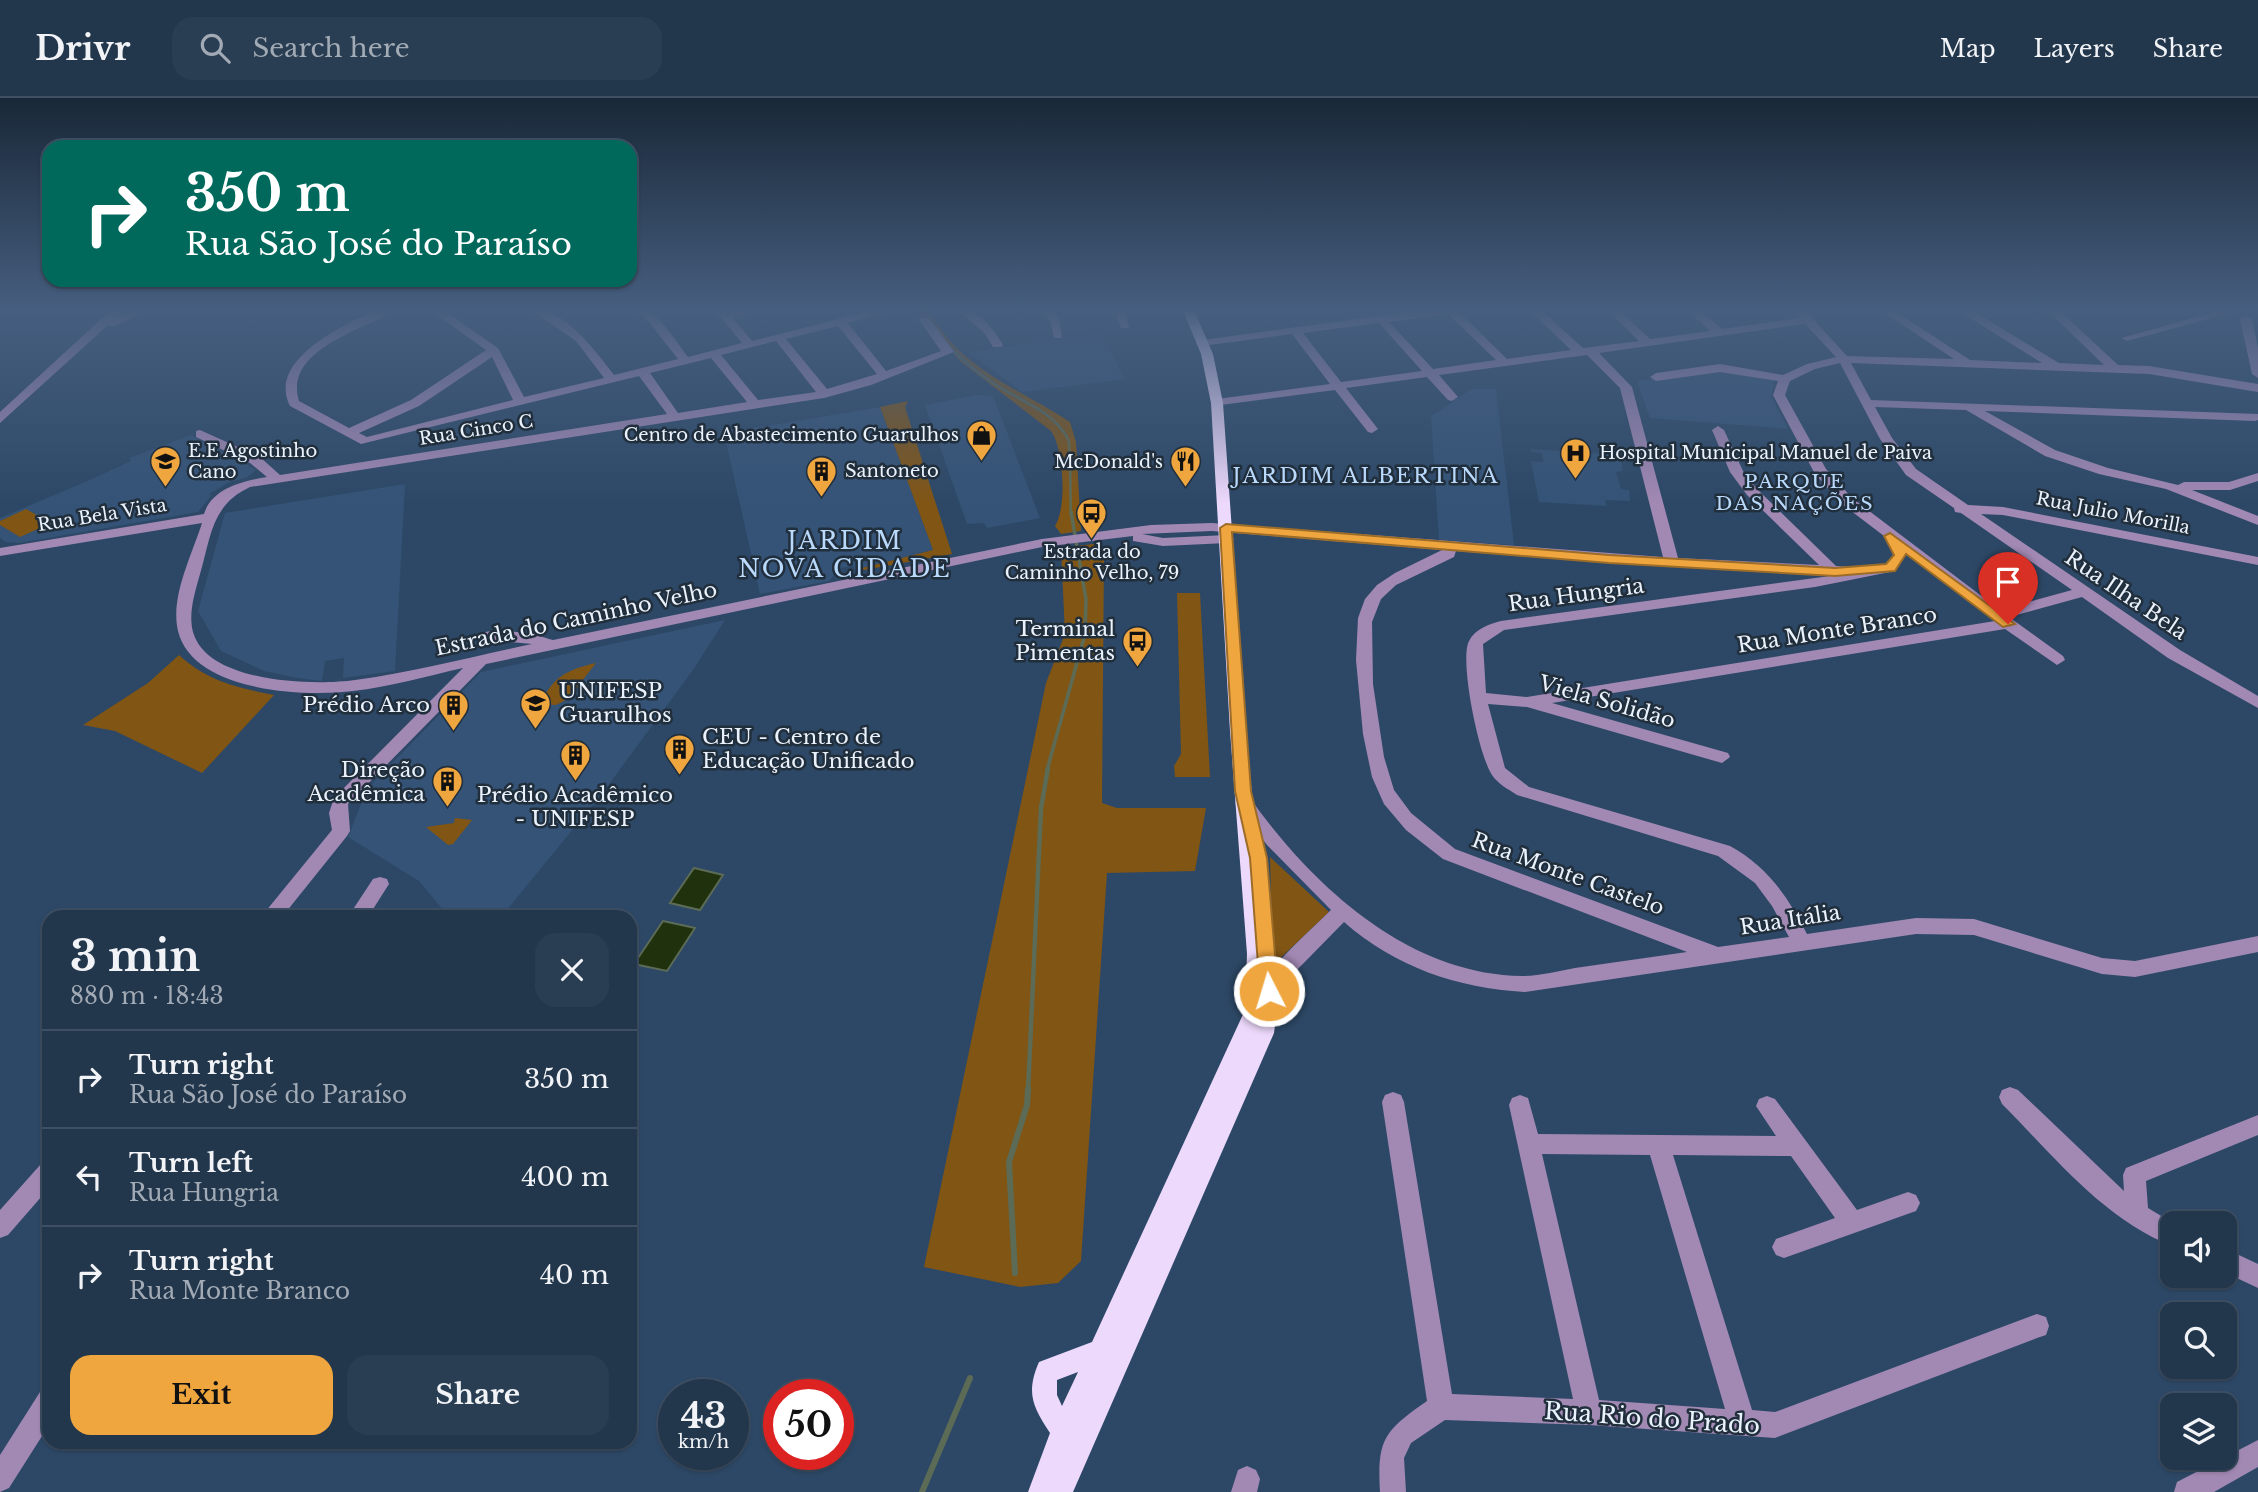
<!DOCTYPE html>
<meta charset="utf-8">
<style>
:root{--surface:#22364c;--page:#2a3e53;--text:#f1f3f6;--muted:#a2abb5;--line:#3f5064;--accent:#f0a63f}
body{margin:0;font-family:"Libre Baskerville",serif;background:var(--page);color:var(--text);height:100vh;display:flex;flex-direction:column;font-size:26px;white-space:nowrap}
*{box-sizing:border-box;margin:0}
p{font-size:23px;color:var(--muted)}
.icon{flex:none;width:38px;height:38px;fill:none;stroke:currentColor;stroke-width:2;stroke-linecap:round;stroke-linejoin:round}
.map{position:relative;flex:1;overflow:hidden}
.drawer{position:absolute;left:42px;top:812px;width:595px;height:539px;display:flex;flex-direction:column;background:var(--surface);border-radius:21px;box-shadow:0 2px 5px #0004,0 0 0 2px var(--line)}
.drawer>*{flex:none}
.top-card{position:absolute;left:42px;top:42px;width:595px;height:147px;border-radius:21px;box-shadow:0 2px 5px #0004,0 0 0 2px var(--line);background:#00695c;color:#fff;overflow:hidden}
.controls{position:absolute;left:2160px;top:1113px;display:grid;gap:14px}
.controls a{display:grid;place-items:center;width:77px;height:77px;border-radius:14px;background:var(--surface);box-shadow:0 2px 5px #0004,0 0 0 2px var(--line);font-size:35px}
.speed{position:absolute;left:658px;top:1281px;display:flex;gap:14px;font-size:35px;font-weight:700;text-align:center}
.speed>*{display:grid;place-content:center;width:91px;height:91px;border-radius:50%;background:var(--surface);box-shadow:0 2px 5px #0004,0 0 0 2px var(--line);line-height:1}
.speed small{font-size:18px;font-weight:400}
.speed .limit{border:10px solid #d22;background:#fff;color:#111}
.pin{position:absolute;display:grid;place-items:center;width:60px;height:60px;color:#fff;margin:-72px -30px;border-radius:50% 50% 50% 0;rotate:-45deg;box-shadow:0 0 7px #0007}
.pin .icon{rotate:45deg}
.me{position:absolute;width:77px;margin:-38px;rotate:355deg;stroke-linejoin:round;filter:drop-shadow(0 0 5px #0008)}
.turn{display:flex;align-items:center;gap:24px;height:147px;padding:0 28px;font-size:32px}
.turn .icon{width:91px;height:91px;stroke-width:2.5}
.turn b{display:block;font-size:49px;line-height:60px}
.round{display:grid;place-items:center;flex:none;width:74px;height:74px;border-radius:21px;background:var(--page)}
.summary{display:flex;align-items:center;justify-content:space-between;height:119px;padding:0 28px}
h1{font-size:42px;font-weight:700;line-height:52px}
.action{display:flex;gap:14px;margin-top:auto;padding:14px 28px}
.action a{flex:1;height:80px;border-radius:21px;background:var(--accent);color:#111;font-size:28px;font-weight:700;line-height:80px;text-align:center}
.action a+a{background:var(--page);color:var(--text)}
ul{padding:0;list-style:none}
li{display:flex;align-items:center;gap:21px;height:98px;padding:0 28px;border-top:2px solid var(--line)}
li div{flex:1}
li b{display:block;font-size:26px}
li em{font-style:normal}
header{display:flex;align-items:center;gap:42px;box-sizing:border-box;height:98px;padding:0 35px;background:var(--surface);border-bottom:2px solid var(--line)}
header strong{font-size:33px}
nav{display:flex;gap:38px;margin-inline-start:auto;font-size:24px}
.search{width:490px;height:63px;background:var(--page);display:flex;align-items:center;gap:18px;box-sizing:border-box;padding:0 24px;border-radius:21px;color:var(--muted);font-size:26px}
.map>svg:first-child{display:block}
.built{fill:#345376}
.green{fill:#815514}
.water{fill:#1f310d;stroke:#5c6b55;stroke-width:2}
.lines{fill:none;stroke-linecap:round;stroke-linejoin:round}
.stream-far3{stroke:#5c6b55;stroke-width:2.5}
.stream-far2{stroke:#5c6b55;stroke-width:3.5}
.stream-far1{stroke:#5c6b55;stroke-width:4.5}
.stream{stroke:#5c6b55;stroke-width:6}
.minor{fill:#a289b4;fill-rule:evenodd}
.major{fill:#edd9fc;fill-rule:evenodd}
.route{fill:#f0a63f;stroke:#9c6c29;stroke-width:2}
.labels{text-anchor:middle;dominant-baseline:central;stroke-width:5;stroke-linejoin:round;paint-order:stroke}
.far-street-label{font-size:18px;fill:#e9f2fd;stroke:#212e3b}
.far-poi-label{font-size:18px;fill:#e9f2fd;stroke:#212e3b;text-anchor:start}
.far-neighbourhood-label{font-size:19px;letter-spacing:2px;fill:#badafd;stroke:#212e3b}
.far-quarter-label{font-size:21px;letter-spacing:2px;fill:#badafd;stroke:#212e3b}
.street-label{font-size:21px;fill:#e9f2fd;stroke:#212e3b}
.poi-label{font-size:21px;fill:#e9f2fd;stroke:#212e3b;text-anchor:end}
.quarter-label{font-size:24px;letter-spacing:2px;fill:#badafd;stroke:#212e3b}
.near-street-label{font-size:24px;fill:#e9f2fd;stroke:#212e3b}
</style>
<header>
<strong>Drivr</strong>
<div class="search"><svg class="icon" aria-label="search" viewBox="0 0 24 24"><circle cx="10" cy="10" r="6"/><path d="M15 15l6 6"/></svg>Search here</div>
<nav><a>Map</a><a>Layers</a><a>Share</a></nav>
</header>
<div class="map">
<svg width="2258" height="1394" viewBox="0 0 2258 1394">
<rect width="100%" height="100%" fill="#2d4866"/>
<g class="built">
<polygon points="1101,236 1125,281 1022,294 968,254"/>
<polygon points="1731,270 1775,280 1771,298 1788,331 1650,320 1637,283"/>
<polygon points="1472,291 1496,291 1514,447 1439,442 1431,318"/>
<polygon points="977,297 993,298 1040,420 987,430 984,425 967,426 925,307"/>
<polygon points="880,309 933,452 855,472 853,468 840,470 829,483 760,496 724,335"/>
<polygon points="191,337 256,372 246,380 229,384 209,396 212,397 198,414 19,445 6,444 0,440 0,420 92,381 131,363 129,360"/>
<polygon points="1531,351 1620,357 1623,373 1616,374 1621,391 1629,392 1630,403 1605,402 1607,408 1539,404 1531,363 1543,364 1542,355 1531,354"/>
<polygon points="405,386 395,573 343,580 344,560 325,563 322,583 297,580 264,573 221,553 198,513 225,415"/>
<polygon points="725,522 693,572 601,697 501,819 449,819 419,783 348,739 367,691 481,574"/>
</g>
<g class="green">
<path d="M929 210C955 269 1020 291 1070 324L1076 344 1081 433 1061 436 1055 428C1067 410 1064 351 1051 333L960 263 915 211Z"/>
<polygon points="908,303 905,309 952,456 864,472 862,470 933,452 880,309"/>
<polygon points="26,411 51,425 20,439 0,427 0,423"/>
<polygon points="1093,446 1100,447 1104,454 1102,705 1117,710 1206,710 1195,773 1107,775 1081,1163 1058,1185 1020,1189 924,1169 1046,585 1065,536 1061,450"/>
<polygon points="1177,495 1200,495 1210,679 1175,679 1174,668 1181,656"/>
<path d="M179 557C207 583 238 590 274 597L202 675 115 633 83 627 148 585Z"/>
<path d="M596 565 568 601 556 607 540 606C553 579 566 572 596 565Z"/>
<polygon points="455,720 472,722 453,746 448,747 426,729 454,725"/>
<polygon points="1270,759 1329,814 1273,867"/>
</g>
<g class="water">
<polygon points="694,770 723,777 700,812 670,805"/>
<polygon points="663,823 695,830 667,873 634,866"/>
</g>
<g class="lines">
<path class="stream-far3" d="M924 210C934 240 971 271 996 287 1022 304 1053 313 1068 341 1071 347 1070 404 1071 416"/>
<polyline class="stream-far2" points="1047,672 1085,536 1086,501 1071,414"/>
<polyline class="stream-far1" points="1028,993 1041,710 1048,670"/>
<g class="stream">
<polyline points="1015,1175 1009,1064 1027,1007 1028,991"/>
<polyline points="922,1394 970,1280"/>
</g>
<g class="minor">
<polygon points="113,210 125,210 116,220 136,210 151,210 115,228 107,228 0,325 0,314"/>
<path d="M382 210H398C367 232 283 250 299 303L349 330 411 302 486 252 427 210H440L498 250 524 299 604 280 576 243 528 210C565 210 593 250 614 277L678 261 648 223 633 210C658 210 673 240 688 259L742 245 713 210H724L728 215 746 210H767L733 220 752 243 881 210H901L848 225 886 273 941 253 919 222 921 220H929L954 254 871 287 824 300 250 389C211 407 211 439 200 476 195 494 188 515 193 534 207 585 313 588 355 582 414 574 474 558 532 546L481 541 478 538C491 526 537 537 553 542L1042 441 1151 427 1212 425 1663 459 1620 290 1587 257 1439 277 1458 299 1452 303 1448 302 1427 279 1346 290 1378 331 1372 335 1368 334 1335 292 1213 308V302L1217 301 1330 286 1292 236 1202 248 1196 245 1202 242 1438 210H1472L1459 214 1507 261 1571 252 1527 210H1539L1583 250 1639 243 1605 210H1617L1650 241 1710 233 1685 210H1697L1722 231 1800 220 1791 210H1803L1847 258 1954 261 1877 210H1890L1970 262 2042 265 1954 210H1968L2059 265 2104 267 2045 210H2057L2118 267 2149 268 2258 286V294L2149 276 1851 265 1871 302 2258 316V322L2255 323 1985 313 2055 352 2108 370 2178 387 2184 384H2229L2258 375V383L2230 392H2192L2258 418V427L2166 391 2099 376 2045 358 1966 312 1875 309 1892 340 1916 371 1968 407 2003 409 2258 459V467L2003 417 1981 416 2180 552 2258 598V610L2168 560 2082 499 2009 519 2063 558 2065 562 2057 567 2005 531 1552 605 1728 655 1730 659 1722 665 1527 609 1488 606 1505 670 1529 689 1730 748C1768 769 1788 799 1807 836L1916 820 1974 821 2102 860 2135 863 2258 838V854L2135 879 2102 876 1974 837 1916 836 1525 894C1457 890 1395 869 1344 824L1291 878 1272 904 1265 906 1258 904 1255 898C1272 864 1305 838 1331 812L1267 747 1235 705 1244 699 1250 700C1312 788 1409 877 1522 878 1540 878 1558 873 1575 870 1612 865 1650 859 1687 854L1443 761 1406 732 1384 706 1372 679 1363 636 1356 562 1358 520 1365 501 1377 487 1395 475 1442 452 1212 433 1142 436 1163 440 1227 437 1234 441 1227 445 1163 448 1133 443V438L1042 449 486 566 348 706 350 733 347 738 282 819H261L332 732 329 715 334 700 463 570C427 578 390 589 353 593 304 599 193 594 178 533 170 499 192 457 202 425L0 458V450L204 416C212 390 243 383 267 379L250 365 196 339V333L200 332 260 359 280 377 667 316 639 278 361 346 290 308C266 261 348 224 382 210ZM1448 216 1496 262 1433 271 1389 224ZM1379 225 1422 273 1341 284 1303 235ZM1805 226 1836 259 1807 266 1783 277 1720 266 1656 275 1650 279 1656 283 1720 274 1778 283 1773 297 1815 376 1842 406 1884 438 1893 457 1885 467 1867 470 1836 468 1757 391 1743 373 1724 332 1718 328 1712 332 1730 374 1747 397 1819 467 1678 460 1632 289 1599 255ZM838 228 877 276 827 291 786 241ZM776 243 816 294 758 302 721 257ZM492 259 513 302 367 339 359 335 419 308ZM711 260 747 304 678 315 650 275ZM1840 265 1880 341 1906 377 1954 410 1955 414 1961 415 2072 492 2000 512 1852 400 1826 371 1785 297 1790 283 1815 271ZM1456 453 1609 465 1830 478 1501 523C1489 526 1475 531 1469 543 1459 562 1479 658 1492 677 1498 686 1508 691 1517 697L1718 758 1755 785 1772 808 1789 839 1718 849 1455 751 1411 715 1394 692 1384 659 1373 586 1372 524 1381 501 1396 487 1454 459ZM1906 455 1995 523 1527 599 1486 595 1483 546 1504 532 1815 489 1895 473Z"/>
<path d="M956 210C977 210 993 229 1003 247L1001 249H993L985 236Z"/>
<polygon points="1036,210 1048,210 1059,219 1062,240 1054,240 1050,222"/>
<polygon points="1114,210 1125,210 1129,230 1121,230"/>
<polygon points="2229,210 2249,210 2127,243 2121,240"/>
<polygon points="2246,218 2252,221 2258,250 2258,280 2252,276 2240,221"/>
<polygon points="380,779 387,781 389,786 368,819 348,819 373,781"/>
<path d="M2010 989 2018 992 2124 1093 2123 1077 2126 1070 2258 1017V1037L2146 1083 2148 1110 2173 1125 2172 1148C2103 1121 2053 1057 2002 1006L1999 999 2002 992Z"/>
<path d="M1393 994 1401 997 1404 1004 1452 1296 1573 1301 1509 1007 1512 1000 1520 997 1528 1000 1538 1036 1776 1038 1756 1008 1759 1001 1767 998 1775 1001 1857 1112 1908 1094 1916 1097 1920 1105 1916 1113 1784 1160 1776 1157 1772 1149 1776 1141 1835 1120 1791 1058 1673 1057 1752 1312 1775 1314 2037 1216 2046 1219 2049 1228 2046 1237 2037 1240 1775 1340 1589 1327 1445 1322 1411 1345 1404 1360 1406 1394H1380C1377 1341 1384 1333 1427 1303L1382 1004 1385 997ZM1542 1056 1650 1057 1725 1311 1599 1302Z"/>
<polygon points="49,1063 49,1090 8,1137 0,1140 0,1112 41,1066"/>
<polygon points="2224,1150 2258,1166 2258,1190 2224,1174"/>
<polygon points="49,1290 49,1327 9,1390 0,1394 0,1357 40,1294"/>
<polygon points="2258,1342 2258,1369 2214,1394 2174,1394 2177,1384"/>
<polygon points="1247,1368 1256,1372 1260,1381 1257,1394 1231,1394 1238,1372"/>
</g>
<path class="major" d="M1182 210H1193L1213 256 1223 305 1246 633 1267 856 1273 858C1284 881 1277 911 1274 935L1073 1394H1028L1050 1335C1032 1308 1026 1294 1039 1264L1092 1244 1245 912 1247 856 1230 633 1211 305 1201 256ZM1078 1274 1062 1308 1057 1297V1282Z"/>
</g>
<linearGradient id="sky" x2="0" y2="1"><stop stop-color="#192838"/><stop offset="0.52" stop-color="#465e7f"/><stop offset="1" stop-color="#465e7f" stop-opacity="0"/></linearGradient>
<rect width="2258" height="406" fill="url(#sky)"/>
<polygon class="route" points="1226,426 1609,457 1835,470 1886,466 1894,457 1884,438 1890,435 2015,526 2003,529 1906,456 1895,473 1835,478 1609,465 1232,434 1251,693 1267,760 1278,893 1269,901 1260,893 1250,760 1235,693 1220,430"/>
<defs>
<symbol id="shop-pin" viewBox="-11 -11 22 30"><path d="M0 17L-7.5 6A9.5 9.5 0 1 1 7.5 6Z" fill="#f0a63f" stroke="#212e3b"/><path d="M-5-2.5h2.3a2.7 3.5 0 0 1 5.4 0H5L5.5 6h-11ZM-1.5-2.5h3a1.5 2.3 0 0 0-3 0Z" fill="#111"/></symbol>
<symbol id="hospital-pin" viewBox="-11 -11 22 30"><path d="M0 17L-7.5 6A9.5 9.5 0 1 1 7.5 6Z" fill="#f0a63f" stroke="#212e3b"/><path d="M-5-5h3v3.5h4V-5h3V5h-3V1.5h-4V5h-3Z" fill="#111"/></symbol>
<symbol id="school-pin" viewBox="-11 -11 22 30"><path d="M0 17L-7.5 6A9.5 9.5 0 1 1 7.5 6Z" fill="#f0a63f" stroke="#212e3b"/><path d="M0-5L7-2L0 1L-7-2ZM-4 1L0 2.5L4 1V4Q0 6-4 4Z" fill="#111"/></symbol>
<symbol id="restaurant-pin" viewBox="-11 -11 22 30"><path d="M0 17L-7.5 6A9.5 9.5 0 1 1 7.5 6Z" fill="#f0a63f" stroke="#212e3b"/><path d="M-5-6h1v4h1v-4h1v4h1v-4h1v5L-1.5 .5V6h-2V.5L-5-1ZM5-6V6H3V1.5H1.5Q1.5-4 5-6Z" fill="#111"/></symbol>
<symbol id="building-pin" viewBox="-11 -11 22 30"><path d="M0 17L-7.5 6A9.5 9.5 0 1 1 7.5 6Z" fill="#f0a63f" stroke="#212e3b"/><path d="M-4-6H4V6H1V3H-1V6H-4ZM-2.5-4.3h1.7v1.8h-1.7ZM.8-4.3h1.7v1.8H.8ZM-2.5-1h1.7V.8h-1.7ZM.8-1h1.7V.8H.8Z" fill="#111"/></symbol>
<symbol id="bus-pin" viewBox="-11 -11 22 30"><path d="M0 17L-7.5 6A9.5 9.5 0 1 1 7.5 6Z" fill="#f0a63f" stroke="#212e3b"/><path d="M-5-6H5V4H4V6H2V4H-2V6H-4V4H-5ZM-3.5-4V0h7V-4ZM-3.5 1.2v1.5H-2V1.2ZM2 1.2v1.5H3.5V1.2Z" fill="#111"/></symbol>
<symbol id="university-pin" viewBox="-11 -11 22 30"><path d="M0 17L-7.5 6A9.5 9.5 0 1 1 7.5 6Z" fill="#f0a63f" stroke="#212e3b"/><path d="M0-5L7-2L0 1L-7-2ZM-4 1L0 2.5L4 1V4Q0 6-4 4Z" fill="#111"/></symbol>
</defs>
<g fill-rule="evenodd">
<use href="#shop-pin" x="964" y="320" width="35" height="47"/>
<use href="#hospital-pin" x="1558" y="338" width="35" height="47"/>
<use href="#school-pin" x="148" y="346" width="35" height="47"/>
<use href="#restaurant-pin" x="1168" y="346" width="35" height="47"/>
<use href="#building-pin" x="804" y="356" width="35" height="47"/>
<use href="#bus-pin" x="1074" y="398" width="35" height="47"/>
<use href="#bus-pin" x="1120" y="526" width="35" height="47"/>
<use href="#university-pin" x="518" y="588" width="35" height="47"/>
<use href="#building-pin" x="436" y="590" width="35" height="47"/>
<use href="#building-pin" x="662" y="634" width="35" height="47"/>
<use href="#building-pin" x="558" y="640" width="35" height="47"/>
<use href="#building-pin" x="430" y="666" width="35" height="47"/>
</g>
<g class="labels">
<g class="far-street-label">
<text transform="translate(476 332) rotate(-9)">Rua Cinco C</text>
<text transform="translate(2113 415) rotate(11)">Rua Julio Morilla</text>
<text transform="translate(102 417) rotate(-9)">Rua Bela Vista</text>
</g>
<g class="far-poi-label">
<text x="959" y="337" text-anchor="end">Centro de Abastecimento Guarulhos</text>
<text x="188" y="353">E.E Agostinho<tspan x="188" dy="21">Cano</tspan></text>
<text x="1599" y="355">Hospital Municipal Manuel de Paiva</text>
<text x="1163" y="364" text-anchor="end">McDonald's</text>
<text x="845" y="373">Santoneto</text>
<text x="1092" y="454" text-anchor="middle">Estrada do<tspan x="1092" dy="21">Caminho Velho, 79</tspan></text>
</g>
<g class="far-neighbourhood-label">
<text x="1795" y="383">PARQUE<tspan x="1795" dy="22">DAS NAÇÕES</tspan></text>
</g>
<g class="far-quarter-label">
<text x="1366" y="378">JARDIM ALBERTINA</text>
</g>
<g class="street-label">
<text transform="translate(1576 497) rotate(-8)">Rua Hungria</text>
<text transform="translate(2126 497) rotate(34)">Rua Ilha Bela</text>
<text transform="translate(576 521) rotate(-12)">Estrada do Caminho Velho</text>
<text transform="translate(1837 532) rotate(-9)">Rua Monte Branco</text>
<text transform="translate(1607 604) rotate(16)">Viela Solidão</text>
<text transform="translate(1568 776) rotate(20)">Rua Monte Castelo</text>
<text transform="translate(1790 822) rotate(-9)">Rua Itália</text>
</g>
<g class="poi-label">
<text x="1115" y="531">Terminal<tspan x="1115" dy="24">Pimentas</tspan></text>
<text x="559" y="593" text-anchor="start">UNIFESP<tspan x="559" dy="24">Guarulhos</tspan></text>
<text x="430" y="607">Prédio Arco</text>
<text x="702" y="639" text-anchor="start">CEU - Centro de<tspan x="702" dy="24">Educação Unificado</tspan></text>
<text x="425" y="672">Direção<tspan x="425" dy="24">Acadêmica</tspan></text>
<text x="575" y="697" text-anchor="middle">Prédio Acadêmico<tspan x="575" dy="24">- UNIFESP</tspan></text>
</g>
<g class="quarter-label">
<text x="845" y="442">JARDIM<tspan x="845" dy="28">NOVA CIDADE</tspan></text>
</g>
<g class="near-street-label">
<text transform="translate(1652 1320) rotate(4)">Rua Rio do Prado</text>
</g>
</g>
</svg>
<div class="controls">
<a><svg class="icon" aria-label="sound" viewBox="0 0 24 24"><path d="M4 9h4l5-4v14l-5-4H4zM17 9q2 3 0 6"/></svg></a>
<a><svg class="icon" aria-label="search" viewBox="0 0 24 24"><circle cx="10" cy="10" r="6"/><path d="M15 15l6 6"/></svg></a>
<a><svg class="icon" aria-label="layers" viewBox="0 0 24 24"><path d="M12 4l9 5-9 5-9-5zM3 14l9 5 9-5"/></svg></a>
</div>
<div class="speed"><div>43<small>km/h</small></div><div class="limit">50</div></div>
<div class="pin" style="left:2008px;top:526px;background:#d93025"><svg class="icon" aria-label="arrive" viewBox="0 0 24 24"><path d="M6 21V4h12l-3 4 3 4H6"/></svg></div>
<svg class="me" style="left:1269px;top:893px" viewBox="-20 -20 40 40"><circle r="17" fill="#f0a63f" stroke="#fff" stroke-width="3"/><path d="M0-11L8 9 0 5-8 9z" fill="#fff"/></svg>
<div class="top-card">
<div class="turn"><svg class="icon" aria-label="right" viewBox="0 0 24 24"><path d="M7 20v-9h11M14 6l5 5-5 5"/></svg><div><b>350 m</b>Rua São José do Paraíso</div></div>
</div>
<section class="drawer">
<div class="summary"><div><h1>3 min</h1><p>880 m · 18:43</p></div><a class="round"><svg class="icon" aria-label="close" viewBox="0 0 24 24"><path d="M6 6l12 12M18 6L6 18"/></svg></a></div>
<ul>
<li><svg class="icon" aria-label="right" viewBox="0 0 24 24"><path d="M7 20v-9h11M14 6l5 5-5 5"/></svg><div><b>Turn right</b><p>Rua São José do Paraíso</p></div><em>350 m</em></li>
<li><svg class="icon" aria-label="left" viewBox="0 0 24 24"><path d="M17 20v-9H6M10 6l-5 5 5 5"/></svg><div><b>Turn left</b><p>Rua Hungria</p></div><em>400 m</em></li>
<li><svg class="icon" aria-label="right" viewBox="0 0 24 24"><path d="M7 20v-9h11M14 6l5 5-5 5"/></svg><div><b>Turn right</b><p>Rua Monte Branco</p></div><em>40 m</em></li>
</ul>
<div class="action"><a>Exit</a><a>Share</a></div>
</section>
</div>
